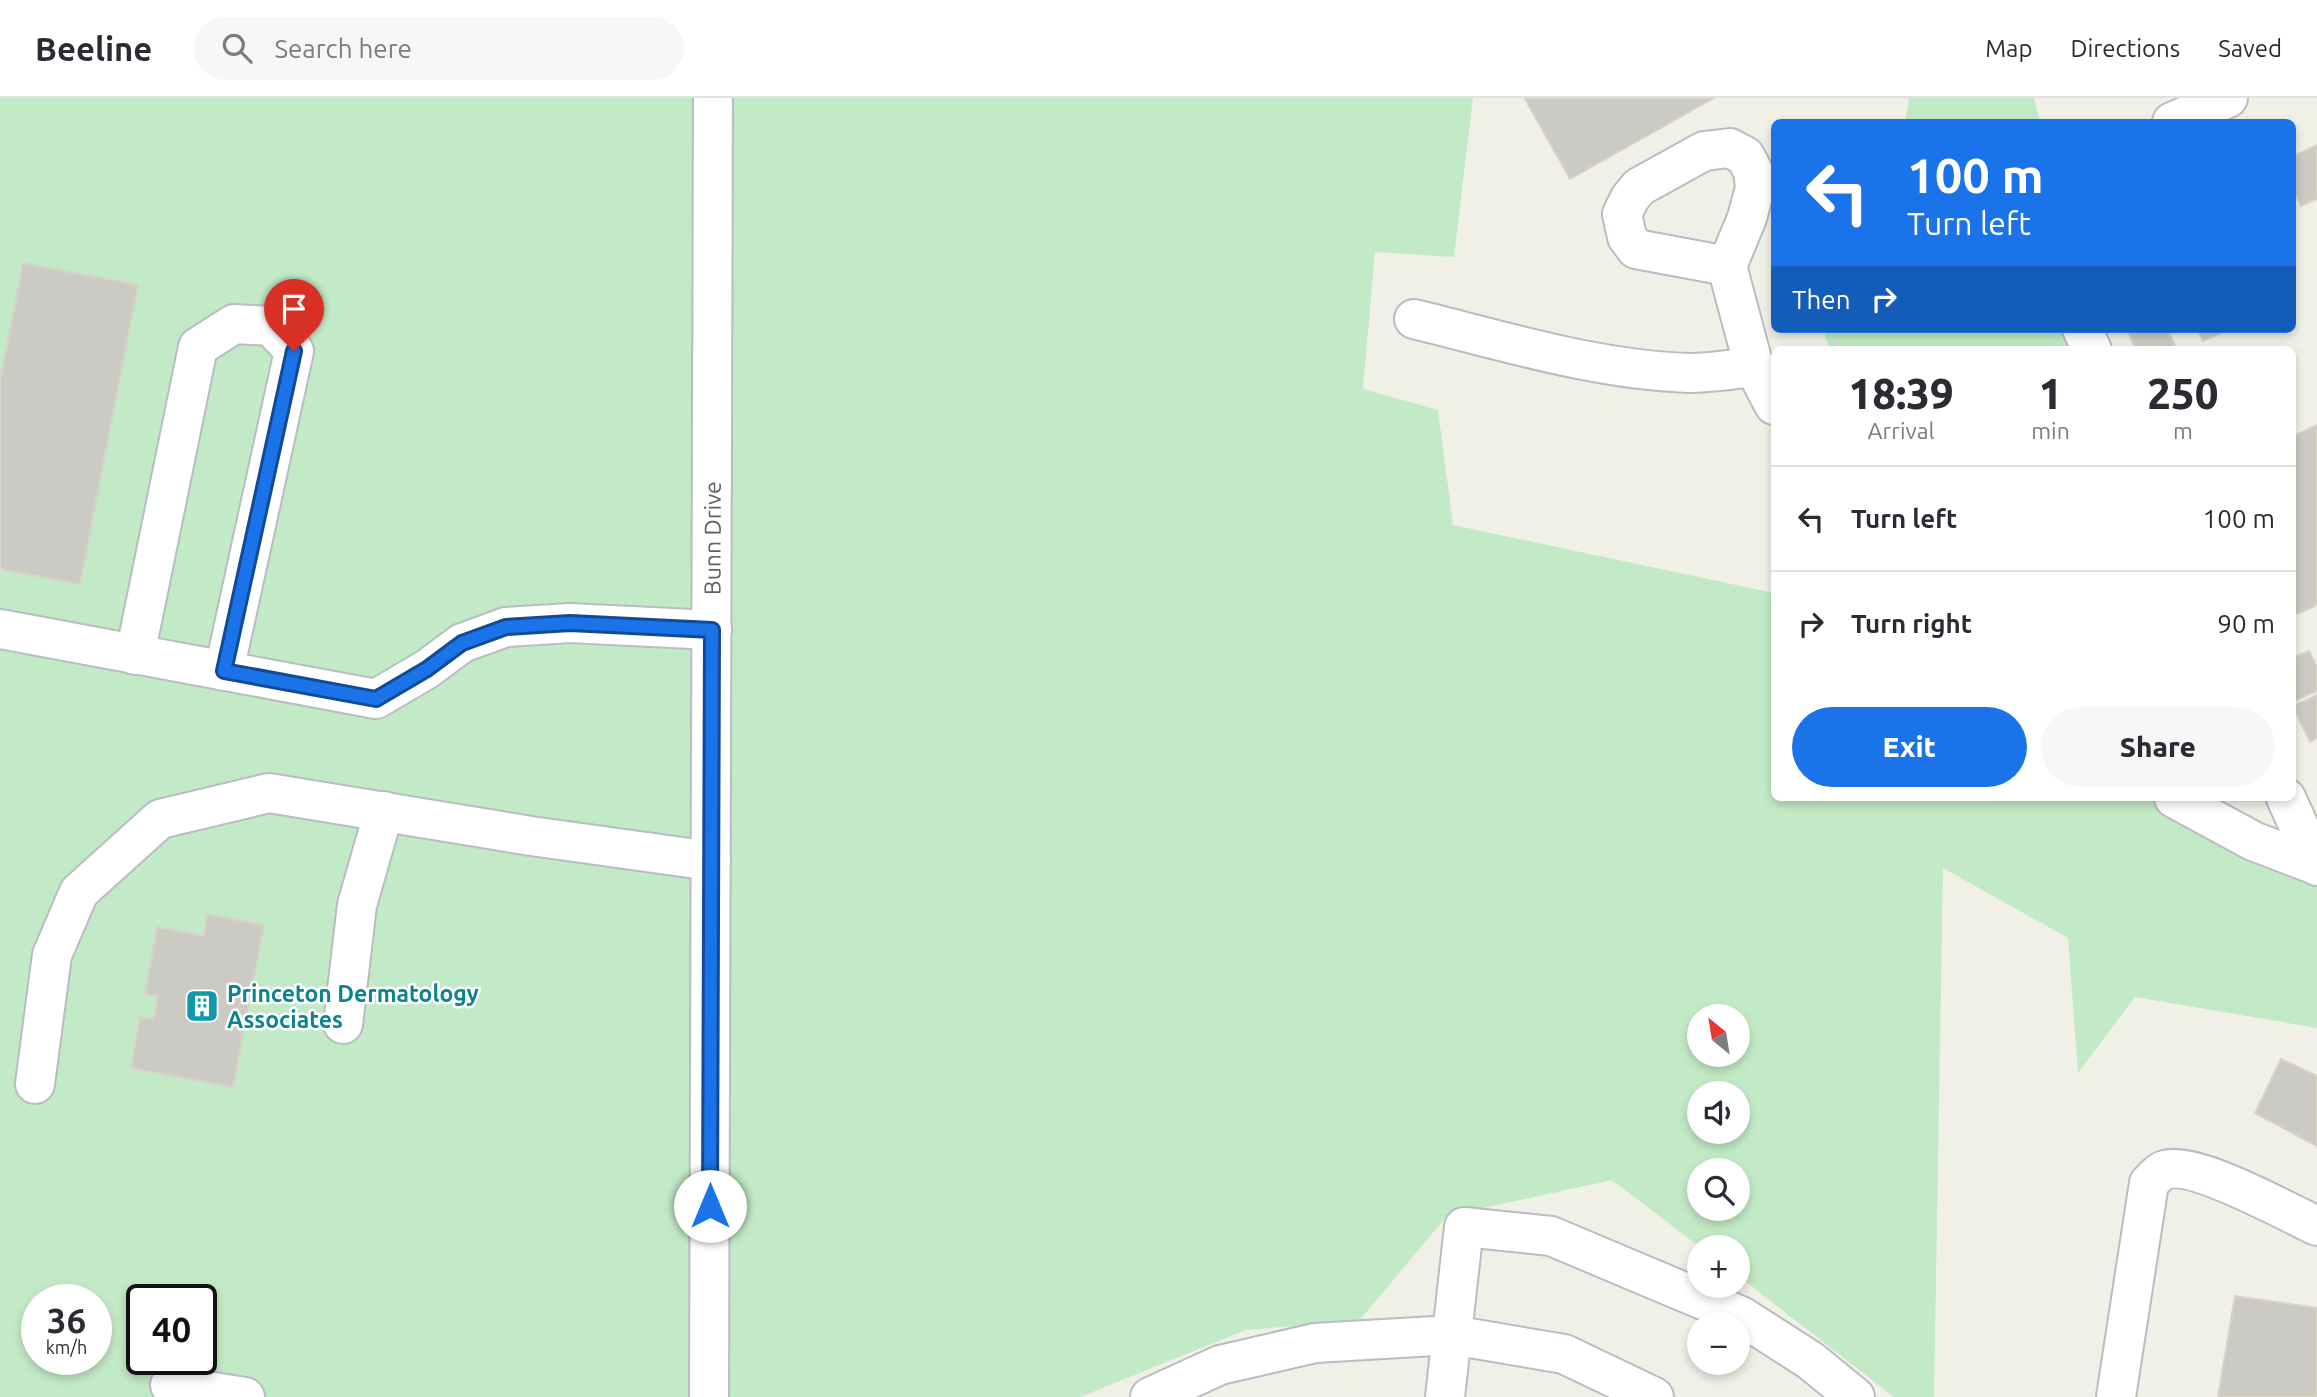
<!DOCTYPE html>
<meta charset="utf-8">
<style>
:root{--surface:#fff;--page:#f7f7f7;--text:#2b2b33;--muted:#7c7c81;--line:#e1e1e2;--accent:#1a73e8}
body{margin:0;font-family:Ubuntu,sans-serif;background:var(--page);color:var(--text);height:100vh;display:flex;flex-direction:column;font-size:26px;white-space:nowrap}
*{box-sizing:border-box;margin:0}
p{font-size:23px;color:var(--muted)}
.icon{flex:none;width:38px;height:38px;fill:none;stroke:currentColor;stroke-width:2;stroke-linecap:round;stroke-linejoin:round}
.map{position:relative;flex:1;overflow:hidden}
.drawer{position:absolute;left:1771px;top:248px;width:525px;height:455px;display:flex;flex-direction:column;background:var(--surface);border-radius:10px;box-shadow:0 4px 10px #0003}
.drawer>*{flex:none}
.top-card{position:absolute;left:1771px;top:21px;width:525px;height:214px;border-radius:10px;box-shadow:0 4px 10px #0003;background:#1a73e8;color:#fff;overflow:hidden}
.needle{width:46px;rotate:330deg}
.tools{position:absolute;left:1687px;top:906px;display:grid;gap:14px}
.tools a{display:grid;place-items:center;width:63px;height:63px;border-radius:50%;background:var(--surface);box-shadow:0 4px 10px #0003;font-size:35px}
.speed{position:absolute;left:21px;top:1186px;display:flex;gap:14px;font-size:35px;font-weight:700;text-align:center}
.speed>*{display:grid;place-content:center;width:91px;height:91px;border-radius:50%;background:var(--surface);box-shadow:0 4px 10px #0003;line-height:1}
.speed small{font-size:18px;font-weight:400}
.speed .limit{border:4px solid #111;border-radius:10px;background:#fff;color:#111}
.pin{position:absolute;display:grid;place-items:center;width:60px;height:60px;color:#fff;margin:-72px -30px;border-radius:50% 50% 50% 0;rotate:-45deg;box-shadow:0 0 7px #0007}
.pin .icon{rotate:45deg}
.me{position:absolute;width:77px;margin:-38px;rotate:0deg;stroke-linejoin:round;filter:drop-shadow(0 0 5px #0008)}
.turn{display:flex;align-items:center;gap:24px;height:147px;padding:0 21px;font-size:32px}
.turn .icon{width:91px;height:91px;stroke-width:2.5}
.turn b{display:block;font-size:49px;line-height:60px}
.then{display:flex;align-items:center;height:66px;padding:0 21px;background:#0003;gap:14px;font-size:26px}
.eta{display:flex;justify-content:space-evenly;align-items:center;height:119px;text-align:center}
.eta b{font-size:42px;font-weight:800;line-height:49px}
.action{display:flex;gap:14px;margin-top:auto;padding:14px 21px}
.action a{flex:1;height:80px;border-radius:42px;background:var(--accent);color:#fff;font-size:28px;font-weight:800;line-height:80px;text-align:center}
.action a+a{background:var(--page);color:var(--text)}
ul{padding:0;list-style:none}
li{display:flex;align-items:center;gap:21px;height:105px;padding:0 21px;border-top:2px solid var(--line)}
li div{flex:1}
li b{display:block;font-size:26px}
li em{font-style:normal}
header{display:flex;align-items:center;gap:42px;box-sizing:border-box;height:98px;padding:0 35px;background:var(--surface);border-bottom:2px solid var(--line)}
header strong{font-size:33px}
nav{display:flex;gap:38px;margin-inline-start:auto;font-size:24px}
.search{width:490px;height:63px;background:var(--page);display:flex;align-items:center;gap:18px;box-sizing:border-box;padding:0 24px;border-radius:38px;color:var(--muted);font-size:26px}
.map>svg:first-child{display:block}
.green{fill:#c3eac6;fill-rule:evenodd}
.building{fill:#cccac4;stroke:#d7d3c5;stroke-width:2}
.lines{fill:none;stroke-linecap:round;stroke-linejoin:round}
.minor-casing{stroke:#b9bcc1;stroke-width:42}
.minor{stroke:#fff;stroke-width:38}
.route-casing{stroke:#114b97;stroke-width:18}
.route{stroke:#1a73e8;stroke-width:12}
.labels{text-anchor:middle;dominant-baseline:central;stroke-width:5;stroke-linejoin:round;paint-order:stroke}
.street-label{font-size:23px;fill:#5e6268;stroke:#fff}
.culture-label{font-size:23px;font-weight:bold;fill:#0d838f;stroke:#fff;text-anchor:start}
</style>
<header>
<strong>Beeline</strong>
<div class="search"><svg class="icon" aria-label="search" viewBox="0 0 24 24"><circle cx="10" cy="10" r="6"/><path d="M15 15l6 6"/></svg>Search here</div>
<nav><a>Map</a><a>Directions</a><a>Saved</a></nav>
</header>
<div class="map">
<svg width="2317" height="1299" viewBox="0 0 2317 1299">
<rect width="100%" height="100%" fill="#f1f0e7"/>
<g class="green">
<path d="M0 0H1473L1454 159 1375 154 1363 291 1438 312 1453 427 1774 495V700H2173L2317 751V930L2135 899 2078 975 2068 840 1943 770 1934 1299H1894L1738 1178V1150H1701L1612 1082 1447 1118 1359 1223 1246 1232 1080 1299H0ZM1699 919H1738V957H1699ZM1699 996H1738V1034H1699ZM1699 1073H1738V1111H1699ZM37 1202H96V1262H37ZM142 1202H201V1262H142Z"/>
<polygon points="1909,0 2034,0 2040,24 1905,24"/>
<polygon points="1823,231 2086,231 2090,252 1830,252"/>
</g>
<g class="building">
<polygon points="1527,0 1714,0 1570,81 1525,1"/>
<polygon points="2317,47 2317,101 2301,108 2292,88 2292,59"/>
<polygon points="23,165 138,187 80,486 0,471 0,283"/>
<polygon points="2127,231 2167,231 2177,252 2136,252"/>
<polygon points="2198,231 2229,231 2203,243"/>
<polygon points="2317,327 2317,507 2292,518 2292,334 2294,338"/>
<polygon points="2309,553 2317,569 2317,593 2292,604 2292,560"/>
<polygon points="2317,597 2317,640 2310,644 2293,608"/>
<polygon points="207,816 264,827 233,989 131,970 140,919 154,921 158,898 145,896 157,829 204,838"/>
<polygon points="2281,961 2317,978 2317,1048 2255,1015"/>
<polygon points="2235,1198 2317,1210 2317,1299 2218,1299"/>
</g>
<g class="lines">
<defs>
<g id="minor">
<polyline points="2172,24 2228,0"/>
<polyline points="1727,168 1636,151 1627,139 1622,116 1630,100 1639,89 1704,53 1730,50 1745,58 1753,73 1755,90 1747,120 1727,168 1754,269 1774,307"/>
<path d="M1414 221C1504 243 1596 272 1689 275 1710 275 1733 271 1754 269"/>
<polyline points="2082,231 2092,252"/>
<polyline points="0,531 376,601 427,571 462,545 506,529 570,525 712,532"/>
<polyline points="135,557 198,249 234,226 271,228 294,253 224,573"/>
<polyline points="2174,700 2253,743 2316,767"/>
<polyline points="2286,700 2317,768"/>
<polyline points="343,926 357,807 384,713"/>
<polyline points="35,986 52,857 79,794 160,721 269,695 531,738 711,763"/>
<polyline points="170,1287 245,1299"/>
<path id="s1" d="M709 1299 713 0"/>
<polyline points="1150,1299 1220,1267 1315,1245 1452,1237 1564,1256 1654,1299"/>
<polyline points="1445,1299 1464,1129 1551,1138 1741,1218 1811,1263 1855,1299"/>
<path d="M2116 1299 2149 1085C2153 1081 2160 1073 2165 1072 2194 1062 2287 1114 2317 1128"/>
</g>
</defs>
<use href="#minor" class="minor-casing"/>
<use href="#minor" class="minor"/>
</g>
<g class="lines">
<defs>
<polyline id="route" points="294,253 224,573 376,601 427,571 462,545 506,529 570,525 712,532 710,1108"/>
</defs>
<use href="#route" class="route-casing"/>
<use href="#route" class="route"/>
</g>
<defs>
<symbol id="building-square" viewBox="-11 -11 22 22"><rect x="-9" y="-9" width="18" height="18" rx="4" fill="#0f9aa8" stroke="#fff"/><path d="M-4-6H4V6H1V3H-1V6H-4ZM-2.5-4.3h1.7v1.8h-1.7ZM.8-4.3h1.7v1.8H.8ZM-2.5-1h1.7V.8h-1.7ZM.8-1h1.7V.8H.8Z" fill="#fff"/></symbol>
</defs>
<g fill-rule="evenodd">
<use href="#building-square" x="183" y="889" width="38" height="38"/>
</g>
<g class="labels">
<g class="street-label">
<text stroke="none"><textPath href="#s1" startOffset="859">Bunn Drive</textPath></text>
</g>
<g class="culture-label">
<text x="227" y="895">Princeton Dermatology<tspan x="227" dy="26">Associates</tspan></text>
</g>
</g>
</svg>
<div class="tools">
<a><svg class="needle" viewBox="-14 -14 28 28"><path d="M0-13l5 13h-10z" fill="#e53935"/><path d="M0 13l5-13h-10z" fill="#7c7c81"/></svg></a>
<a><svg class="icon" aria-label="sound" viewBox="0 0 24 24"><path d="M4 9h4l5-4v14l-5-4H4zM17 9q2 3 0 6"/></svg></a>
<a><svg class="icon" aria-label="search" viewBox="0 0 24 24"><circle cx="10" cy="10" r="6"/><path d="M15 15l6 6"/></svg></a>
<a>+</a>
<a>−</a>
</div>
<div class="speed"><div>36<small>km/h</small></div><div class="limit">40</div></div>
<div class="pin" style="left:294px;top:253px;background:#d93025"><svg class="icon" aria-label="arrive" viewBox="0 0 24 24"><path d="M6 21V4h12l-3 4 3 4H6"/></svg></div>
<svg class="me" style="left:710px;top:1108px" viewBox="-20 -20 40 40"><circle r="19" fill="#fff"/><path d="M0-13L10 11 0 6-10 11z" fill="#1a73e8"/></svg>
<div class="top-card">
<div class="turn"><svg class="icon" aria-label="left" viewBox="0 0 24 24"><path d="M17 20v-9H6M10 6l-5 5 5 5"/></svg><div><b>100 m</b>Turn left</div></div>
<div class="then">Then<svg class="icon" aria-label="right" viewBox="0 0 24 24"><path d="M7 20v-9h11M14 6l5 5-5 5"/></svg></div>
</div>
<section class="drawer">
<div class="eta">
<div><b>18:39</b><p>Arrival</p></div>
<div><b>1</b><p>min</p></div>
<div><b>250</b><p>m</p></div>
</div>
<ul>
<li><svg class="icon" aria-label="left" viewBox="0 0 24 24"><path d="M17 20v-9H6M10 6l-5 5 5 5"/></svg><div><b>Turn left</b></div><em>100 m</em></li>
<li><svg class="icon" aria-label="right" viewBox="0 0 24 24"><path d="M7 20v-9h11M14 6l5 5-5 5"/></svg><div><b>Turn right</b></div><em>90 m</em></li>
</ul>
<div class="action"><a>Exit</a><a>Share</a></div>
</section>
</div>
